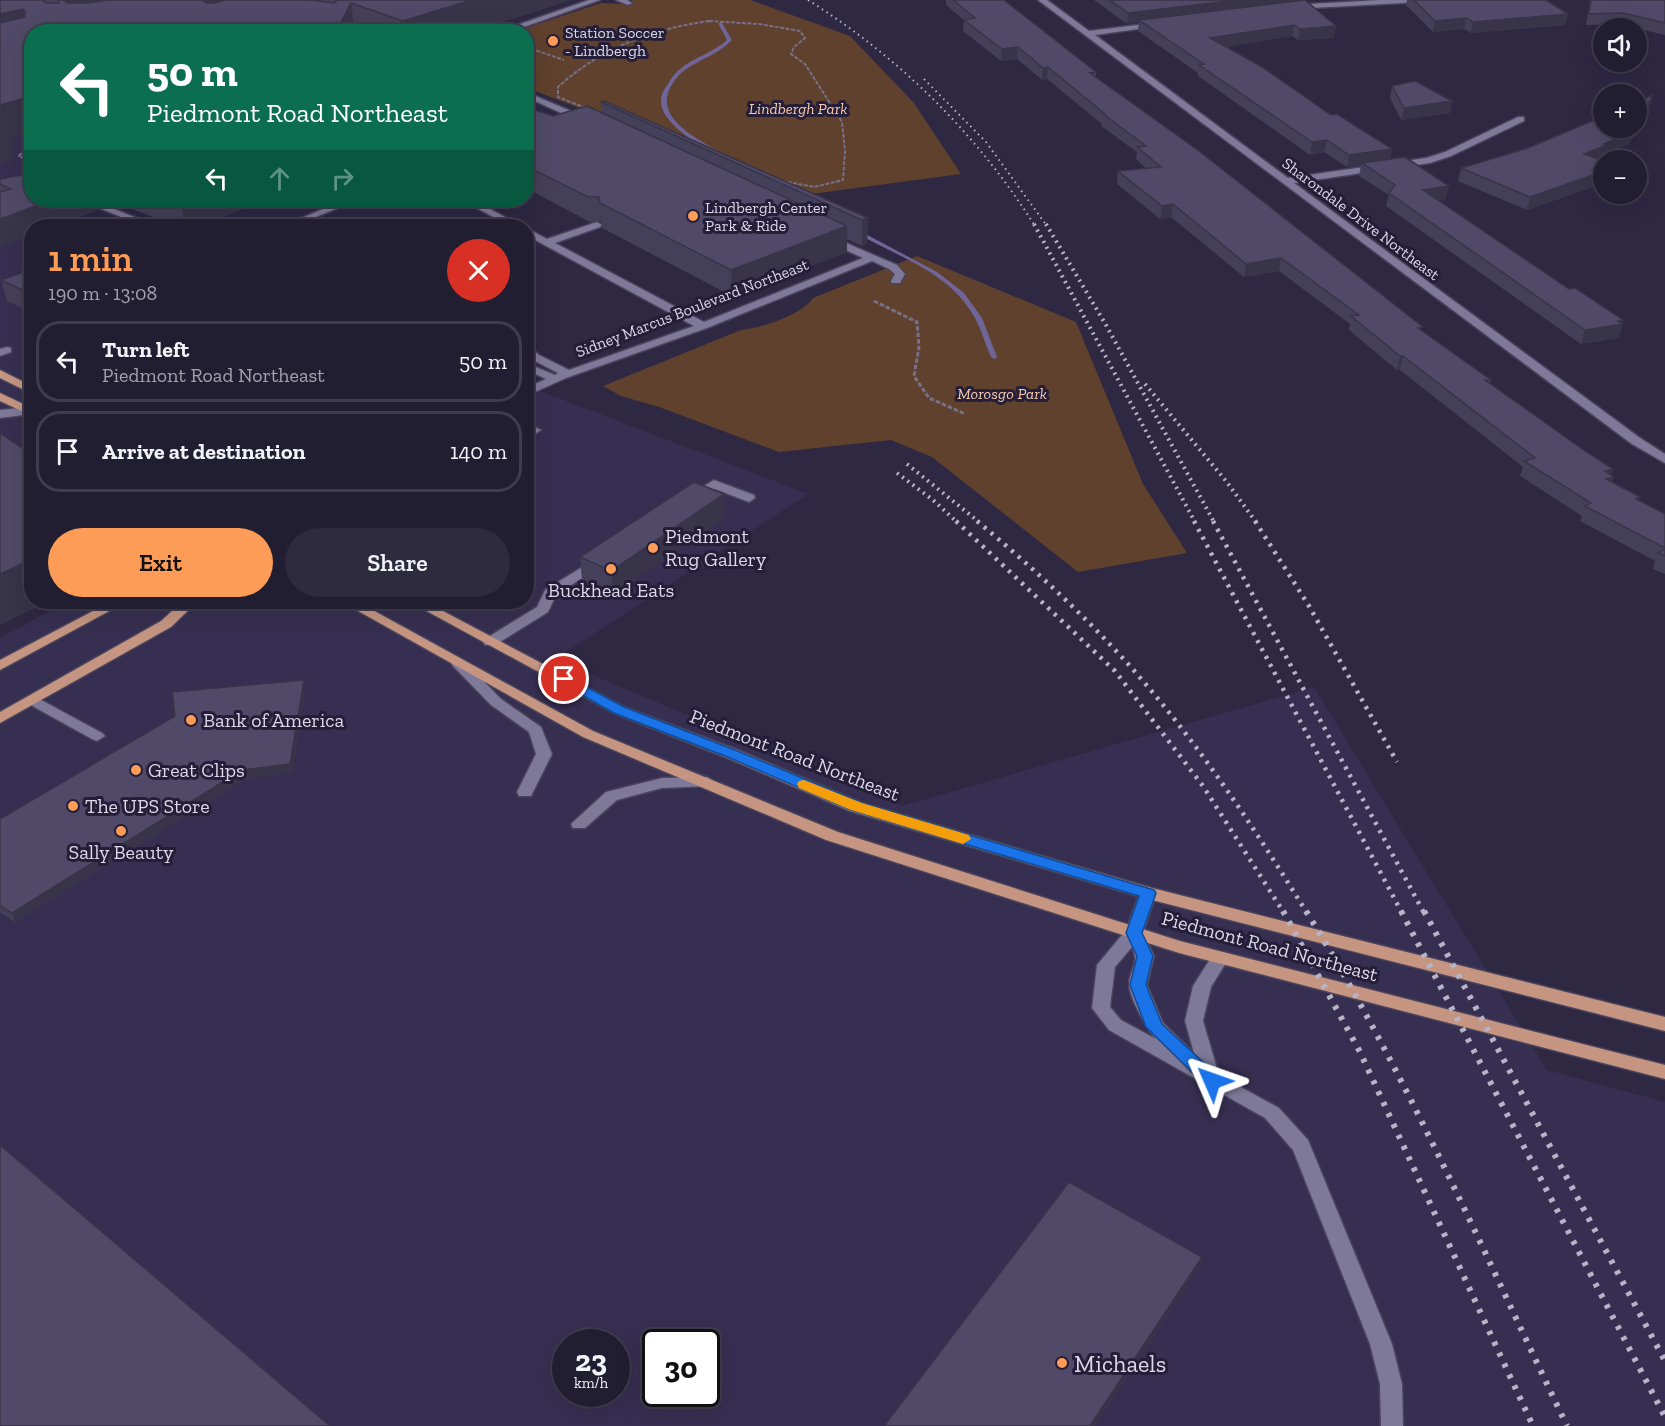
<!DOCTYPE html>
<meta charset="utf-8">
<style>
:root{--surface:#221e32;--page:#2e2b3e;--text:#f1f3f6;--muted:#a2a2ac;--line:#3f3c4d;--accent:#fd9c56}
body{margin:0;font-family:"Zilla Slab",serif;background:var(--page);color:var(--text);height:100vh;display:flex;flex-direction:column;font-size:22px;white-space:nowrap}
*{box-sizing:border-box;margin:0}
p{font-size:20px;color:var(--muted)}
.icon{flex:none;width:33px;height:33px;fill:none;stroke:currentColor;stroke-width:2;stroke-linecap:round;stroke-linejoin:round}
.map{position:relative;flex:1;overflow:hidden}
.sheet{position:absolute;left:24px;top:219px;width:510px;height:390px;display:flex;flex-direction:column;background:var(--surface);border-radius:24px;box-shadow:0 6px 24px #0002,0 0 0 2px var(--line)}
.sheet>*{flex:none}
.banner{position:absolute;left:24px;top:24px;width:510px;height:183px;border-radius:24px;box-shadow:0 6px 24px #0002,0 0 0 2px var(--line);background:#0b6e4f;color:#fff;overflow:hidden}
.controls{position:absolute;left:1593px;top:18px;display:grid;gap:12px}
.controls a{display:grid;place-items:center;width:54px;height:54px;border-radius:50%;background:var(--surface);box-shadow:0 6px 24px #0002,0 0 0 2px var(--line);font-size:30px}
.speed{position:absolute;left:552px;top:1329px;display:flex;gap:12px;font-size:30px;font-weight:700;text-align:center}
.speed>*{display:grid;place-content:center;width:78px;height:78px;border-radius:50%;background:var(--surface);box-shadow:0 6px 24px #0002,0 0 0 2px var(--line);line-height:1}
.speed small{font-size:15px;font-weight:400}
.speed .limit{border:3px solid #111;border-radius:9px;background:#fff;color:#111}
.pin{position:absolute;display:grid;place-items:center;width:51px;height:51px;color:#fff;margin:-26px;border:3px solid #fff;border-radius:50%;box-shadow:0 2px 6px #0007}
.me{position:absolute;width:66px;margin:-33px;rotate:313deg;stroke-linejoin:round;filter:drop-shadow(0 0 4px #0008)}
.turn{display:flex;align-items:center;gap:21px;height:126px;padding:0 24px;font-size:27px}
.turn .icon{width:78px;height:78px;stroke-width:2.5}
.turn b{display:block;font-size:42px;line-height:51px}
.lanes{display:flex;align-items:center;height:57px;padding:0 24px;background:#0003;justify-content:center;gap:30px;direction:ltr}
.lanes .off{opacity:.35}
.round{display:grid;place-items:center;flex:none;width:63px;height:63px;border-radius:32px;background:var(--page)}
.overview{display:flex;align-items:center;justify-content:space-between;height:102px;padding:0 24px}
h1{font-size:36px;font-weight:600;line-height:45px;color:var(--accent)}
.button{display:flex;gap:12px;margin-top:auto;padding:12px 24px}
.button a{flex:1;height:69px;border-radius:36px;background:var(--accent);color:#111;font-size:24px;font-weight:600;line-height:69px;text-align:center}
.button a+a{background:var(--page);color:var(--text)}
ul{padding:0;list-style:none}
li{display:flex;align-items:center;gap:18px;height:81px;margin:0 12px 9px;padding:0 12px;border:3px solid var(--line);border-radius:24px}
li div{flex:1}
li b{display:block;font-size:22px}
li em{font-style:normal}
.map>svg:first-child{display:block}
.built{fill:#372f51;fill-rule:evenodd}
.green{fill:#5f412d}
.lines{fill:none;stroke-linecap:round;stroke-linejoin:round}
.stream{fill:#706599;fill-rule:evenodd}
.minor-casing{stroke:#49445b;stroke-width:3}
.major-casing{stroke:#49445b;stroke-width:3}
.path-far1{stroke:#767188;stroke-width:2;stroke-dasharray:4 1.5;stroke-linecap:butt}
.path{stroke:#767188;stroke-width:3;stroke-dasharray:4.5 2;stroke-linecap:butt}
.minor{fill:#7f7999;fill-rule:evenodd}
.major{fill:#c59582;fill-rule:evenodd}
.rail-far3{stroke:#b7b4c8;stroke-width:2;stroke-dasharray:1.5 4;stroke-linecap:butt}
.rail-far2{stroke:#b7b4c8;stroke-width:4;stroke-dasharray:2 4.5;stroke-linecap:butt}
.rail-far1{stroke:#b7b4c8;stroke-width:4.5;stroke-dasharray:3 6;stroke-linecap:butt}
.rail{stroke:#b7b4c8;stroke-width:6;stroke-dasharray:4 8;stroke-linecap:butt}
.wall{fill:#454059}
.shaded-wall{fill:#383449}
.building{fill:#504a68;stroke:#383449;stroke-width:1.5}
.route{fill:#1a73e8;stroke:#114b97;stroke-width:1.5}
.slow{fill:#f59e0b}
.poi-dot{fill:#fd9c56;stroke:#241e39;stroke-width:2}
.labels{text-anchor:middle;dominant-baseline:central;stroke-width:6;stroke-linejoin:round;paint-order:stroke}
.far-poi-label{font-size:16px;fill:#dbd8ea;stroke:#241e39;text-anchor:start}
.far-park-label{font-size:16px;font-style:italic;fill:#f8caac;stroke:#241e39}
.far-street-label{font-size:16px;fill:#dbd8ea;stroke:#241e39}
.poi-label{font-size:20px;fill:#dbd8ea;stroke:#241e39;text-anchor:start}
.street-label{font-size:20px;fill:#dbd8ea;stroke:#241e39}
.near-poi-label{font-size:24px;fill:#dbd8ea;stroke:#241e39;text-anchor:start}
</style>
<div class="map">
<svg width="1665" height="1426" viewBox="0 0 1665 1426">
<rect width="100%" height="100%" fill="#2e2843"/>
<g class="built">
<polygon points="0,0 4,0 32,32 32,200 107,226 32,226 31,461 0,443"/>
<path d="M527 386 808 494 555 659 902 806 1314 687 1547 1070 1665 1102V1426H0V638L67 602H526ZM566 1342H616V1394H566ZM656 1342H706V1394H656Z"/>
</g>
<g class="green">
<polygon points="634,0 750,0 850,36 914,103 961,174 789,197 598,115 527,88 526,32 514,32 601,3 621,4"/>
<path d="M917 256 1076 322 1143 484 1187 553 1078 572 932 457 891 440 779 452 659 407 621 396 603 386 741 330C761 328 802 315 813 298Z"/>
</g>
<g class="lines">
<g class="stream">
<path d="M718 23H722L732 40C719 54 700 59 685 70 679 74 674 81 670 88 653 122 708 144 731 158V160L729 161C710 152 660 125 661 101 661 95 664 89 668 84 671 78 675 73 680 69 694 57 713 53 727 40Z"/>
<path d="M858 230 937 272 964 293 982 318 997 357 996 358 994 359 991 357C984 341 980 324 970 310 945 271 895 255 856 233L855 232Z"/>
</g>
<defs>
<g id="minor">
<polygon points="589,0 600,0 510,32 497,32"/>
<polygon points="616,0 627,0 632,3 628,5"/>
<polygon points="1038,0 1047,0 1089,31 1162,22 1162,26 1159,26 1095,35 1288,178 1426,158 1445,152 1518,117 1524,117 1524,121 1451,156 1430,163 1294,183 1640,438 1665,454 1665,463 1632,444"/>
<polygon points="1380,0 1425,0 1421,2 1293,9 1289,7 1293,5"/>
<polygon points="526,92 587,118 588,120 581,122 526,97"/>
<polygon points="79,200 91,200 157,226 144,226"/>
<polygon points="345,200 357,200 294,226 282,226"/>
<polygon points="462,200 473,200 522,226 510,226"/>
<polygon points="597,222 602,225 600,227 555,243 704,322 863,258 826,241 826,237 830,236 897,265 905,274 900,283 892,283 891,281 895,274 889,269 872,261 707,328 566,378 526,396 526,388 546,379 526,370 526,363 555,375 558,373 531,359 526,354 526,344 539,355 569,370 694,326 526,235 526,228 547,239"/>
<polygon points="7,347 11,348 11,352 0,356 0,349"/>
<polygon points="28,407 32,408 32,414 0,418 0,410"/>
<polygon points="526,423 541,430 535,434 526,431"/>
<polygon points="714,480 754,495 755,498 749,502 715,489 697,502 687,502 686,499 687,496"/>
<polygon points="597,558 602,559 604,562 602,565 556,595 548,612 495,645 485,645 483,642 485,639 537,607 545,590"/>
<polygon points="458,659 463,660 501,699 541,727 552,754 531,796 519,796 517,792 536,754 529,732 491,705 453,666 451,663"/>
<polygon points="32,695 102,733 105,736 97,741 92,739 27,703 25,700"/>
<polygon points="707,777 715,782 713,786 662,788 617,800 585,828 573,828 571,824 606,792 662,778"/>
<path d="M1148 887 1154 889 1156 893 1143 933 1154 956 1147 985 1163 1023 1194 1053 1185 1021 1193 986 1214 953 1220 952 1226 953 1229 958 1211 987 1203 1021 1219 1075 1279 1108 1308 1140 1392 1344 1402 1384 1403 1426H1381L1380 1384 1370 1344 1293 1150 1265 1118 1109 1030 1092 1008 1097 965 1126 930 1140 893 1142 889ZM1132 947C1140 963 1130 968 1129 984 1129 997 1147 1030 1156 1039L1121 1020 1110 1007 1115 967Z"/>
</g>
<g id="major">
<polygon points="0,370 32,386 32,394 0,378"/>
<polygon points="0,393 32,408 32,416 0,401"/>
<polygon points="110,602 126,602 0,670 0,660"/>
<polygon points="182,602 197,602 171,627 0,723 0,712 161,621"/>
<polygon points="342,602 358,602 593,731 838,832 1180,941 1665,1065 1665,1079 1179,953 826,840 583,737"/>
<polygon points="410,602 426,602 624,707 740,751 862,803 1148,887 1665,1017 1665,1031 1148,899 850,811 730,759 614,713"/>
</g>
</defs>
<use href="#minor" class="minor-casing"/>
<use href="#major" class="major-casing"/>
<g class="path-far1">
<path d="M709 21 759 24 800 31 805 38 794 47 791 54 805 64 842 122 845 151 843 180 814 187 731 171 657 136 558 97V87C601 48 652 29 709 21Z"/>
<polyline points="526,47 564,60"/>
<polyline points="29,161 19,156 27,147 32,146"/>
</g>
<polyline class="path" points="874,301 917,322 919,347 914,376 929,398 965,414"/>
<use href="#minor" class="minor"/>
<use href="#major" class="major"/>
<g class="rail-far3">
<path d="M808 0C900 58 977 134 1035 226"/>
<polyline points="924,79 986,142 1047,226"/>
</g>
<g class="rail-far2">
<polyline points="1034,224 1195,522"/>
<polyline points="1046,224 1106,325 1214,522"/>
<polyline points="1145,384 1226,481 1256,522"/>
<polyline points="907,464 979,522"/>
<polyline points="897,473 933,500 957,522"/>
</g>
<g class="rail-far1">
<polyline points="956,521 1115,671 1203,786 1284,913"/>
<path d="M977 521C1031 566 1082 613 1129 665 1197 741 1253 826 1307 913"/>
<polyline points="1194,521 1402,913"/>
<polyline points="1213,521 1424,913"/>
<polyline points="1255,521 1309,606 1397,762"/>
</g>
<g class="rail">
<polyline points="1283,911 1360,1052 1533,1426"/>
<path d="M1306 911C1407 1075 1484 1253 1567 1426"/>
<polyline points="1401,911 1665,1417"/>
<polyline points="1424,911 1665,1361"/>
</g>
</g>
<g class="wall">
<polygon points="0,0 571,0 472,32 32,32 32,132 12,138 15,149 12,150 15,160 0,164"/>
<polygon points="946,0 1004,0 1096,72 1096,77 1422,331 1491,380 1490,384 1585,451 1613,469 1611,475 1614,477 1612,483 1639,501 1665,514 1665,574 1653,569 1655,561 1580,521 1582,516 1520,476 1523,467 1400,370 1397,370 1349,330 1350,324 1279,271 1244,277 1171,217 1160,219 1117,184 1118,171 1147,169 1136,159 1137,152 1101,126 1102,124 1047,79 1042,80 1017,59 1001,61 963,31 964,20 946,5"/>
<polygon points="1094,0 1296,0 1334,38 1298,40 1292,36 1225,47 1331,115 1392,149 1390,159 1446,199 1438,200 1569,289 1623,320 1622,323 1623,324 1619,338 1581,344 1386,206 1389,195 1359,176 1361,165 1347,167 1324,152 1310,155 1198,76 1198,73 1138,31 1139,22 1127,24"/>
<polygon points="1407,0 1546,0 1568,14 1565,25 1471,33 1464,29 1433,32 1406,5"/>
<polygon points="1590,0 1665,0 1665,35 1619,24 1586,25"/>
<polygon points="1392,86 1452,101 1450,113 1401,120 1390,98"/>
<polygon points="526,93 528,104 527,108 553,116 602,113 601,102 868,218 867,244 862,246 847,239 847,252 732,296 602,228 601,221 590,222 526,188"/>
<polygon points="1650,107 1629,144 1604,155 1603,157 1599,159 1604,161 1604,183 1527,210 1458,181 1461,168 1528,148"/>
<polygon points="0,179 98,210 0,247"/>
<polygon points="96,200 267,200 198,226 176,226 117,203 110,205"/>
<polygon points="32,269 32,312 7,301 1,280"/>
<polygon points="725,517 613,594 582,580 580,557"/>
<polygon points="304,680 305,688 292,772 245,779 15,922 0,912 0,819"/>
</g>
<g class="shaded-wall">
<polygon points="66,0 172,0 75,30 65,1"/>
<polygon points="205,0 260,0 211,32 204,1"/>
<polygon points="471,0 571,0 472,32 405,32 403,21"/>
<polygon points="1237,0 1296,0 1295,4 1139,20 1139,22 1127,24 1128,13"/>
<polygon points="351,3 355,32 314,32"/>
<polygon points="23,9 31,40 0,48 0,14"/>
<polygon points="1568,14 1565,25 1471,33 1473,22"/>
<polygon points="1466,18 1464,29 1433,32 1435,21"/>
<polygon points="1294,25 1292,36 1208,50 1210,38"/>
<polygon points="1336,26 1334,38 1298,40 1300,29"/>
<polygon points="1018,47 1017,59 1001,61 1002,49"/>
<polygon points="1048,67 1047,79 1042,80 1043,68"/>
<polygon points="1653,95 1650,107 1629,144 1604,155 1603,157 1581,167 1584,154 1636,128 1636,125"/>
<polygon points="32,96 32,132 12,138 15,149 12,150 15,160 0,164 0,105"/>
<polygon points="1452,101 1450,113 1401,120 1404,108"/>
<polygon points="1327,140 1324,152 1310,155 1312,142"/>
<polygon points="1392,149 1389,161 1362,163 1361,165 1347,167 1349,155"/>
<polygon points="1604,171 1604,183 1527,210 1530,197"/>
<polygon points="1449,186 1446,199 1421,203 1423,190"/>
<polygon points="52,200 95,200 98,210 54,226 32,226 32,235 0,247 0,219"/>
<polygon points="109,200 116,200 117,203 110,205"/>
<polygon points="198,200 267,200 198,226 186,226 181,206"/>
<polygon points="1173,204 1171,217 1160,219 1162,206"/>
<polygon points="868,218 867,244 862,246 862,220"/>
<polygon points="847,226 847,252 732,296 731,270"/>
<polygon points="1281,258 1279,271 1244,277 1246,264"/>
<polygon points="1623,320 1621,325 1623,324 1619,338 1581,344 1585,330"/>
<polygon points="1400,356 1403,356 1400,370 1397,370"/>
<polygon points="1613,469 1610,478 1614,477 1609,492 1605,471"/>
<polygon points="724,494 725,517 613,594 611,571"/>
<polygon points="32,559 32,602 47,602 0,625 0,574"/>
<polygon points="304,680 305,688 292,772 245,779 15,922 12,913"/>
<polygon points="1202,1257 1200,1266 1094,1426 1090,1426"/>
</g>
<g class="building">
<polygon points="0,0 42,0 46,3 59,3 59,0 66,0 65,1 67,3 88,3 108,0 205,0 204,1 206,3 215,3 225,0 310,0 334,3 336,2 335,0 471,0 403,21 351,3 340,24 314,32 32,32 32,96 0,105 0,23 25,17 25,11 23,9 0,14"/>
<polygon points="953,0 1004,0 1096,72 1090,73 1199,151 1423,327 1418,328 1491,380 1485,380 1585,451 1613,469 1605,471 1614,477 1606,479 1640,497 1636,499 1665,514 1665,548 1585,506 1591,503 1524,461 1535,458 1403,356 1400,356 1351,316 1359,315 1281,258 1246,264 1173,204 1162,206 1118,171 1161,167 1137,147 1146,146 1103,114 1105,114 1048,67 1043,68 1018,47 1002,49 964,20 975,18"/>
<polygon points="1110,0 1237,0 1128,13"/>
<polygon points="1305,0 1336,26 1300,29 1294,25 1210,38 1262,67 1331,115 1337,114 1392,149 1349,155 1327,140 1312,142 1199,65 1204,64 1139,20"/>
<polygon points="1414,0 1546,0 1568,14 1473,22 1466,18 1435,21"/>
<polygon points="1591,0 1665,0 1665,23 1623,13 1589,14"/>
<polygon points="1415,81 1452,101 1404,108 1392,86"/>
<polygon points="1653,95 1636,125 1636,102"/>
<polygon points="604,101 868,218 862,220 601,102"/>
<polygon points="587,106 847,226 731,270 600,203 599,197 588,197 526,166 526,107 553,116"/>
<polygon points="1604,116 1604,128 1635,128 1633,131 1604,144 1607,145 1584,154 1604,161 1604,171 1530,197 1461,168 1528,148"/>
<polygon points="1405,157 1449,186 1423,190 1569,289 1575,288 1623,320 1618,321 1623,324 1585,330 1389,193 1395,185 1362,163"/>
<polygon points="32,173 32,200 52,200 0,219 0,192 11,189 0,184 0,179"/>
<polygon points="165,200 198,200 181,206"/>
<polygon points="32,269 32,295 1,280"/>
<polygon points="0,433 32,455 32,559 0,574"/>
<polygon points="694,482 724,494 611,571 580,557"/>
<polygon points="1665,549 1665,556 1658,553"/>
<polygon points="304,680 290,764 242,770 12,913 0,906 0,819 175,716 172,692"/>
<polygon points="0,1145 330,1426 0,1426"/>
<polygon points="1069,1182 1202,1257 1090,1426 884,1426"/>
</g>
<polygon class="route" points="564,675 624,707 740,752 862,803 1154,890 1156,893 1142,933 1153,956 1146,985 1162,1024 1218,1076 1220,1081 1218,1086 1212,1088 1206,1086 1146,1027 1130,985 1137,956 1126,933 1139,896 851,810 730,758 614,713 559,682 557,679"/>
<polygon class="slow" points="804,780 862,803 969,835 971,839 963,844 851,810 799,788 797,784 799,781"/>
<g class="poi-dot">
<circle cx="553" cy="41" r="6"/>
<circle cx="693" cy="216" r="6"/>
<circle cx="653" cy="548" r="6"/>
<circle cx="611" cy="569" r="6"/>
<circle cx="191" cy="720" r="6"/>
<circle cx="136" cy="770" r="6"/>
<circle cx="73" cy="806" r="6"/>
<circle cx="121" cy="831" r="6"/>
<circle cx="1062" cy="1363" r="6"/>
</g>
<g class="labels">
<g class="far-poi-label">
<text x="565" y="32">Station Soccer<tspan x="565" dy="18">- Lindbergh</tspan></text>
<text x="705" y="207">Lindbergh Center<tspan x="705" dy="18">Park &amp; Ride</tspan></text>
</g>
<g class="far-park-label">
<text x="798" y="108">Lindbergh Park</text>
<text x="1002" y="393">Morosgo Park</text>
</g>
<g class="far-street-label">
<text transform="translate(1361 219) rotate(37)">Sharondale Drive Northeast</text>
<text transform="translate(692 308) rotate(-21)">Sidney Marcus Boulevard Northeast</text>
</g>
<g class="poi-label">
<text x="665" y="536">Piedmont<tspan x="665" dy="23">Rug Gallery</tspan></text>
<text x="611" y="590" text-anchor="middle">Buckhead Eats</text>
<text x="203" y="720">Bank of America</text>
<text x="148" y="770">Great Clips</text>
<text x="85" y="806">The UPS Store</text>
<text x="121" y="852" text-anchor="middle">Sally Beauty</text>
</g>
<g class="street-label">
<text transform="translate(795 755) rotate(21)">Piedmont Road Northeast</text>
<text transform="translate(1270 946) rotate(15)">Piedmont Road Northeast</text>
</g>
<g class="near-poi-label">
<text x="1074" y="1363">Michaels</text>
</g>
</g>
</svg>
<div class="controls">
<a><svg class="icon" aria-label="sound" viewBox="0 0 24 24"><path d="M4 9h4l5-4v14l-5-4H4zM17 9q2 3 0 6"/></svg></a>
<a>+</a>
<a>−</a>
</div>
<div class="speed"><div>23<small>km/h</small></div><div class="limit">30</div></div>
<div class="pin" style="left:564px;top:679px;background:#d93025"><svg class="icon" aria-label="arrive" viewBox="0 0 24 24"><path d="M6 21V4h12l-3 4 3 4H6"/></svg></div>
<svg class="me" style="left:1212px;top:1081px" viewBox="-20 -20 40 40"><path d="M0-17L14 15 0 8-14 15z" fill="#1a73e8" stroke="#fff" stroke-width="4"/></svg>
<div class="banner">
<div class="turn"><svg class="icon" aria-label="left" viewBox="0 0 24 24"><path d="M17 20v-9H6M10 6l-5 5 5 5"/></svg><div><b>50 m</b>Piedmont Road Northeast</div></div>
<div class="lanes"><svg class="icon" aria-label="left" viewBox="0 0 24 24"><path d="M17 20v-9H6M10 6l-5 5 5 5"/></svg><svg class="icon off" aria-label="ahead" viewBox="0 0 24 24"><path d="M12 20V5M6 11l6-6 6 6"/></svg><svg class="icon off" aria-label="right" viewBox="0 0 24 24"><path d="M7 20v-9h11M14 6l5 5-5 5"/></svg></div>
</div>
<section class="sheet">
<div class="overview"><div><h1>1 min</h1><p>190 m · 13:08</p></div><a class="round" style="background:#d93025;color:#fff"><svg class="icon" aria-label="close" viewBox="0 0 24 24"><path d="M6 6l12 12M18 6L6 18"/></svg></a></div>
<ul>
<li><svg class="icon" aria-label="left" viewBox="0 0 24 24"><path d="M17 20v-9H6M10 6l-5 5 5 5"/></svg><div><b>Turn left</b><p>Piedmont Road Northeast</p></div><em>50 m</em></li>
<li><svg class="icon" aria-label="arrive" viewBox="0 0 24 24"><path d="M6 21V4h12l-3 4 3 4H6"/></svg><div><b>Arrive at destination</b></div><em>140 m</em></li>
</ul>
<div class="button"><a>Exit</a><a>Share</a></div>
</section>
</div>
